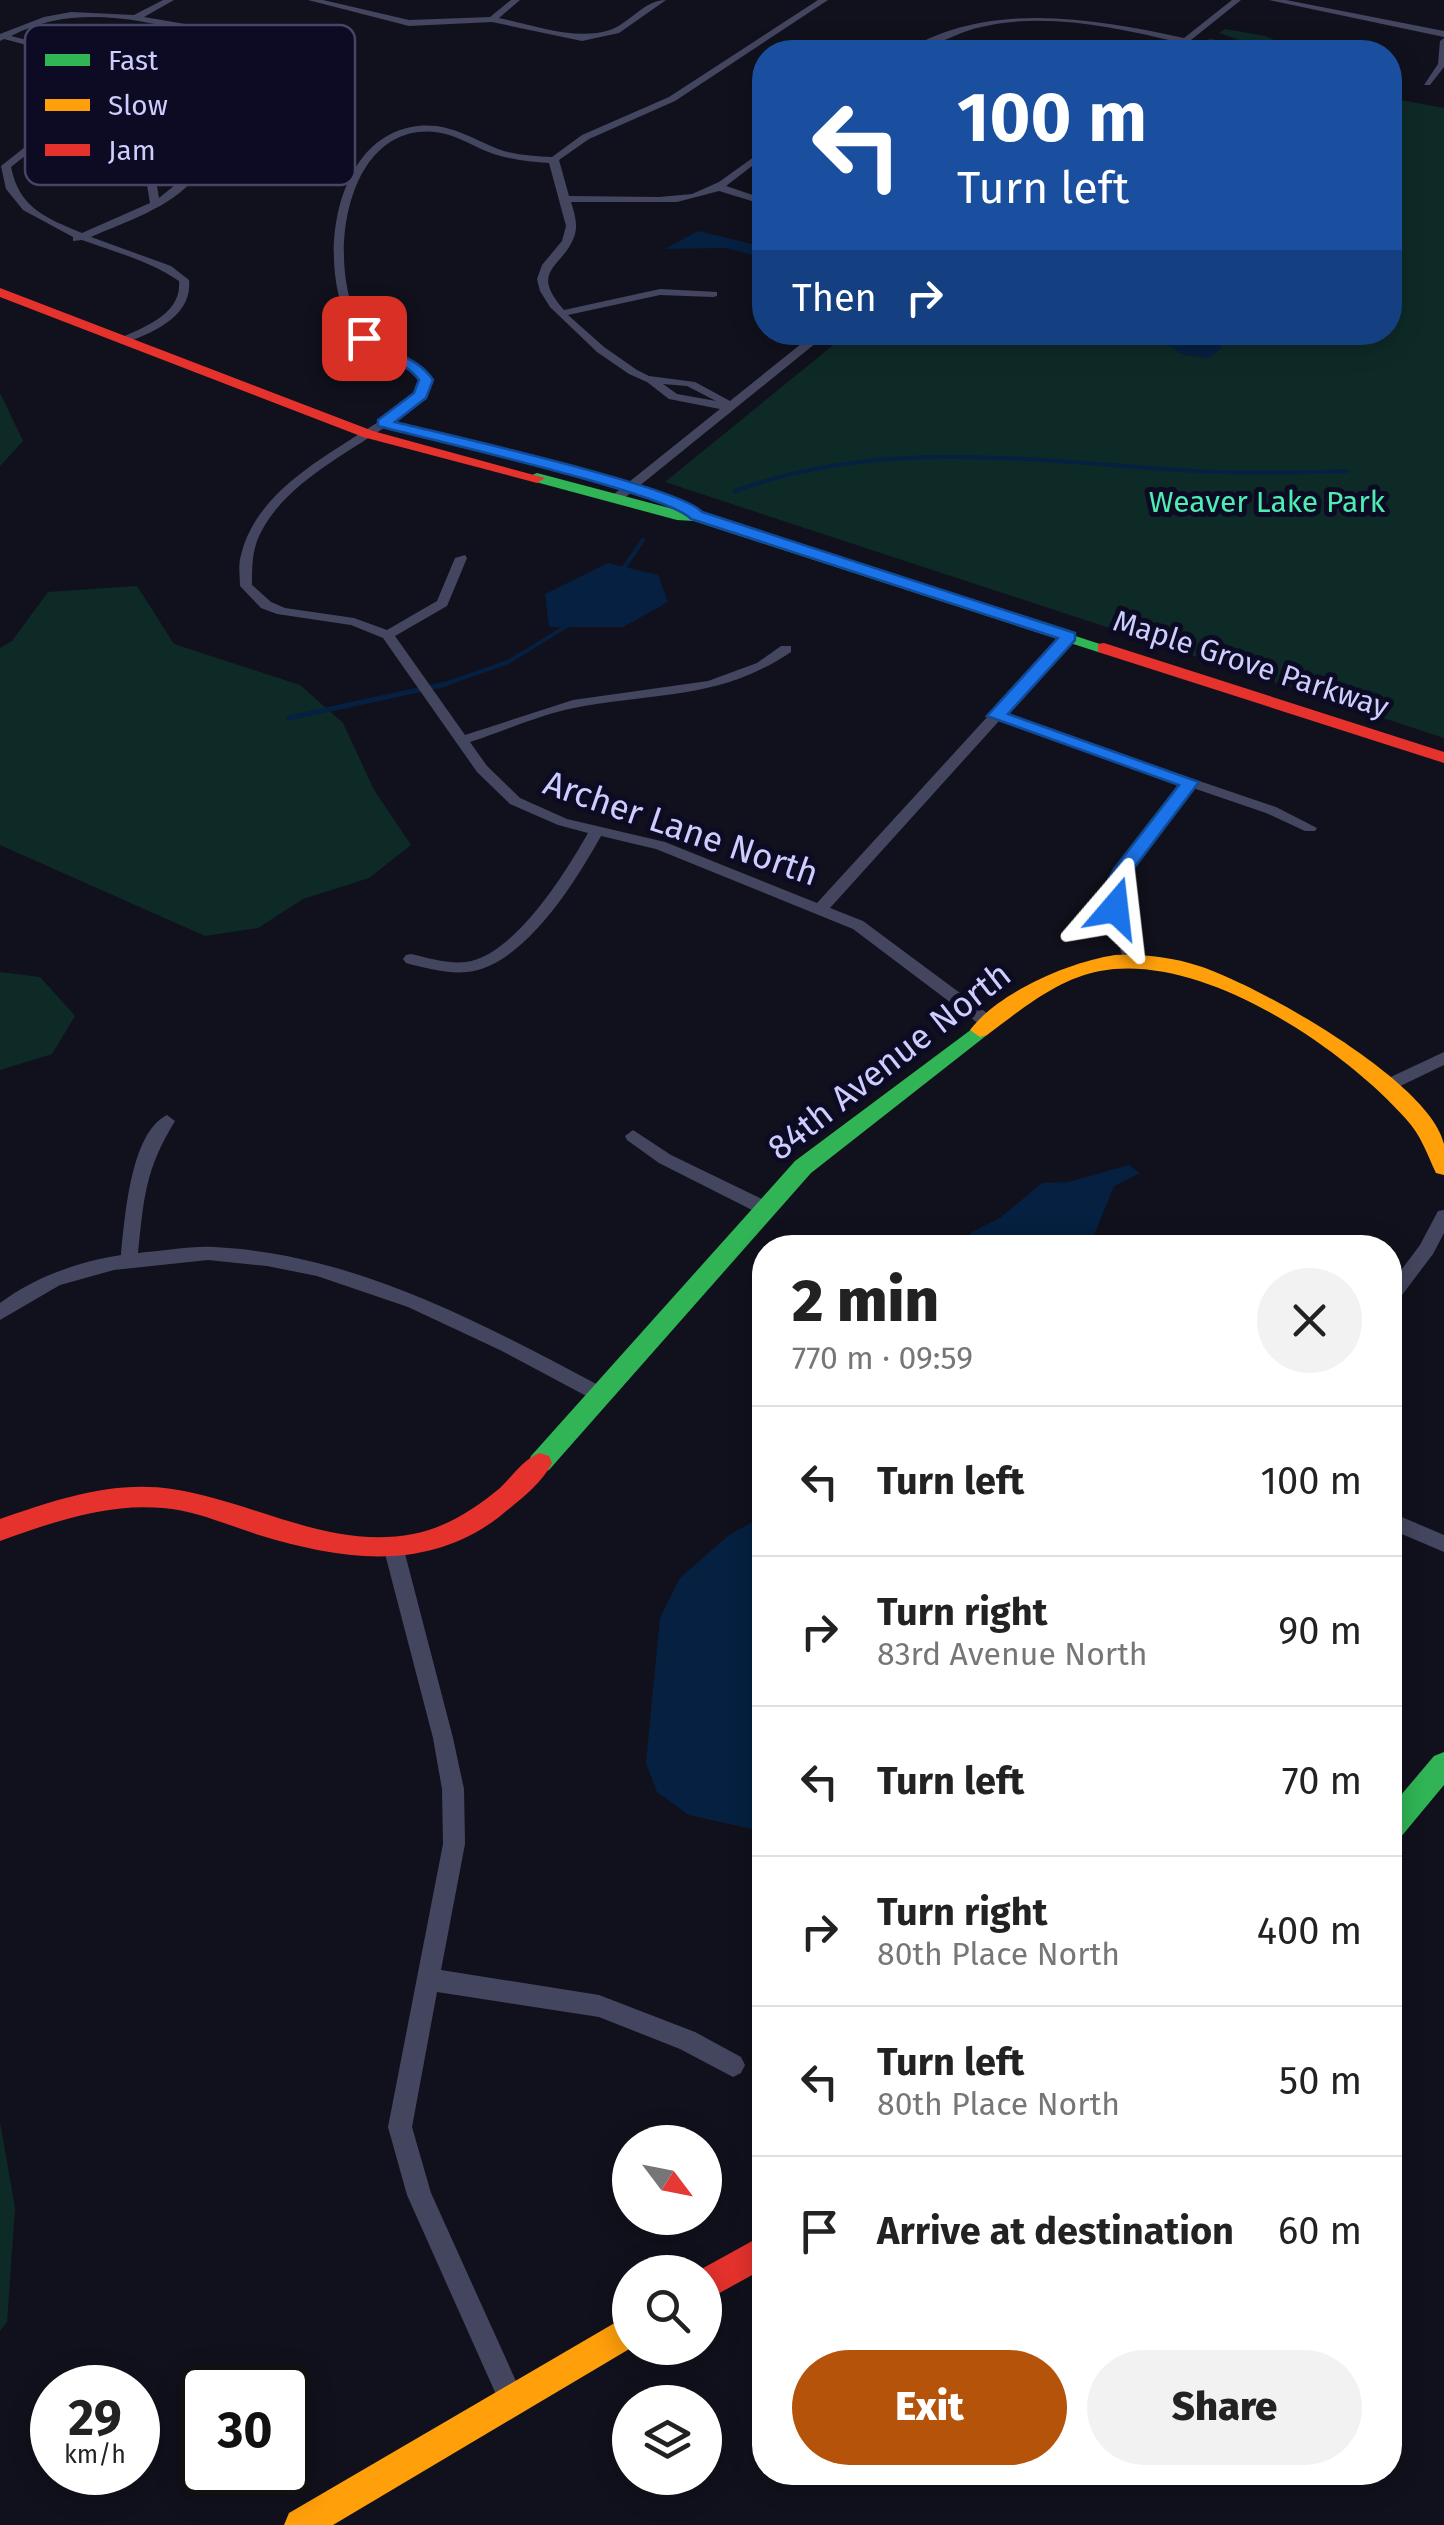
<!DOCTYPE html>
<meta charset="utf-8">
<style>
:root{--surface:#fff;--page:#f2f2f2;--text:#222;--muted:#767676;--line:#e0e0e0;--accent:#b45309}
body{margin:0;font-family:"Fira Sans",sans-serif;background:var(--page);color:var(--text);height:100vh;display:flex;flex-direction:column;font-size:38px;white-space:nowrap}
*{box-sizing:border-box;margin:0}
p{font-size:32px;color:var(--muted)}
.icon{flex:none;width:55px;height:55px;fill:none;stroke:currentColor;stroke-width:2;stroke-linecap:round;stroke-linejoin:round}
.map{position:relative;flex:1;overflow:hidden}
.details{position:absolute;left:752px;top:1235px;width:650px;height:1250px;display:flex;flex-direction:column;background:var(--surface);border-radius:40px;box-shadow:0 5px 25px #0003}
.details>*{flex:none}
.guide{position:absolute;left:752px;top:40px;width:650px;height:305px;border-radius:40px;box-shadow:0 5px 25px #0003;background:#1a4fa0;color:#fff;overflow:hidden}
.needle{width:65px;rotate:122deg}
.controls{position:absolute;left:612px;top:2125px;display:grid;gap:20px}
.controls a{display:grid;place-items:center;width:110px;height:110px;border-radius:50%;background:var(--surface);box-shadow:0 5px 25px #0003;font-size:50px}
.speed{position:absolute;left:30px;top:2365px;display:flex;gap:20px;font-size:50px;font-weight:700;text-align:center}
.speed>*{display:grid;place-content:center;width:130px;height:130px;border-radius:50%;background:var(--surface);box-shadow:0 5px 25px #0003;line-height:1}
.speed small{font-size:25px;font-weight:400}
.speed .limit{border:5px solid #111;border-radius:15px;background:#fff;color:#111}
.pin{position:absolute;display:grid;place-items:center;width:85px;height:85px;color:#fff;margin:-42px;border-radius:20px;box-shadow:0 5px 15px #0006}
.me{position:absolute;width:110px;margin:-55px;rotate:17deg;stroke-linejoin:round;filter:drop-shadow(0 0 8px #0008)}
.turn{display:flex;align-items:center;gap:35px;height:210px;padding:0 40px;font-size:45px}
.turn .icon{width:130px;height:130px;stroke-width:2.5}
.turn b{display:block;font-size:70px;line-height:85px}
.then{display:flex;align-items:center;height:95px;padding:0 40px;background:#0003;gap:20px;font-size:38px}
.round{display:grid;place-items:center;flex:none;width:105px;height:105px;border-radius:52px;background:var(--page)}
.overview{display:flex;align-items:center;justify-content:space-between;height:170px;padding:0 40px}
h1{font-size:60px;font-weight:800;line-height:75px}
.cta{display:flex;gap:20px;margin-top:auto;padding:20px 40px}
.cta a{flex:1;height:115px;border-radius:60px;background:var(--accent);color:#fff;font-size:40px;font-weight:800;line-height:115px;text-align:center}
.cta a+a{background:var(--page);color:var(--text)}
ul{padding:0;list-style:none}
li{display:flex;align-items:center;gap:30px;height:150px;padding:0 40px;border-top:2px solid var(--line)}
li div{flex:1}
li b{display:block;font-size:38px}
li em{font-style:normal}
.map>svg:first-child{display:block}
.green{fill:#0e2a27}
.water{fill:#052040}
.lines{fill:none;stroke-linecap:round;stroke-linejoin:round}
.stream-far1{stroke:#052040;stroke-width:4}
.stream{stroke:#052040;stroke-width:5}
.street{fill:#44465f;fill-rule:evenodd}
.fast{fill:#30b455;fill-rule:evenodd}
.slow{fill:#ff9f0a;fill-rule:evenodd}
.jam{fill:#e5322d;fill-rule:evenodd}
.route{fill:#1a73e8;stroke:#114b97;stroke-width:2.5}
.labels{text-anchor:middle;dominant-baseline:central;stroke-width:10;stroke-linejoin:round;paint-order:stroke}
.far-park-label{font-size:30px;fill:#4cecb2;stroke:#0c0b23}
.far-street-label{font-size:30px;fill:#cdcdff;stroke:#0c0b23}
.street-label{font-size:35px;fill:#cdcdff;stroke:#0c0b23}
.key{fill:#0c0b23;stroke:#464565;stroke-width:2.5}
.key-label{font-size:28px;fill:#cdcdff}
</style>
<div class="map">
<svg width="1444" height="2525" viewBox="0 0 1444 2525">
<rect width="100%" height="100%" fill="#11111d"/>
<g class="green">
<polygon points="1225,29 1265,36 1293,48 1295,52 1192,52 1210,38 1252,52 1250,44 1219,33"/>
<polygon points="1390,98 1444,108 1444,738 665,482 848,333 1390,332"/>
<polygon points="0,393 23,441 0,466"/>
<polygon points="137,586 174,644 300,685 343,723 374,790 411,845 369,878 303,899 258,928 205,936 0,845 0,648 12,641 48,592"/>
<polygon points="0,972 40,977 75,1016 52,1054 0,1070"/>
<polygon points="0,2122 15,2208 7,2322 0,2331"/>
</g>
<g class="water">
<polygon points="698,231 765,247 765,258 726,248 665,249"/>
<polygon points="1162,333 1184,333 1221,344 1221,349 1208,358 1184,355 1158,338"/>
<polygon points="608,563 658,575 668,602 623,627 549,627 545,594"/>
<polygon points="1129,1165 1140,1173 1114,1186 1089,1247 958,1247 972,1232 1000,1218 1042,1183 1068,1182"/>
<polygon points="765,1515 765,1832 689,1815 657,1792 646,1763 660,1618 680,1578 729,1535"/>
</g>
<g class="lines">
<g class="stream-far1">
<path d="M735 491C879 438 1030 460 1180 470 1235 474 1291 473 1347 471"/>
<polyline points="621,572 643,540"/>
<polyline points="437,687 508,662 575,621"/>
</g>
<polyline class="stream" points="289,718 446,684"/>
<g class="street">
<path d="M163 0H174L144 17C182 24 235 29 264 57L265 77 301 71 326 78 312 87 270 83 212 85 152 92 40 144 11 167C19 208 46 218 82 233L150 203 146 179C160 165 181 163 196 177 170 208 127 221 91 237L171 266 189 280C193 317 151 334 122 344L117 341 118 339C143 327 182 315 179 281 150 261 115 252 82 240L73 241V237L23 210 6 189 1 166 34 140 147 88 212 79 256 78V58C236 43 213 38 190 32 130 17 68 6 11 36L120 64 117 69 4 39 0 41V34L44 17 71 12 134 15ZM301 77 313 79H289ZM167 174 176 173 185 177 159 198 156 180Z"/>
<path d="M308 0H323L409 20 490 17 511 0H520L499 18C534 25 575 41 610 30 630 23 644 0 666 0L619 33 582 41 492 22 409 26Z"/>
<path d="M818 0H828L675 101 589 139 559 160 569 196 659 197 692 194 719 182 765 149V156L726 186 765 199V205L719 191 677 202H571C574 212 578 223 575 234 565 268 527 268 564 310L660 289 717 292V296L713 297 660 295 568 315 604 347 637 370 649 376 695 382 730 401 816 332H828L827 334 622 500H614V494L720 409 669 399 647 382 629 374 597 352 550 307 540 291 537 279 542 265 562 241 566 226 549 163C532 162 514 160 497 155 469 146 450 128 418 132 339 142 327 278 364 331 381 355 414 356 432 379 428 401 409 412 391 423 347 454 287 482 261 532 252 549 252 566 252 585L271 602 285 608 354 618 387 630 437 601 455 558 465 555 467 558 447 606 395 636 465 735 573 700 708 681 757 663 781 646H791V652C718 701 655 692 574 708 538 715 505 731 470 742L487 766 520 798 567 819 665 842 817 903 1064 633H1074V639L1005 715 1276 807 1317 828 1315 831H1305L1266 813 1193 788 1123 882 1122 909 1138 961 1135 965H1125L1108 909 1109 882 1181 784 999 721 830 908 863 921 995 1019 997 1023 995 1027H983L853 929 656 849 601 836C576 881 524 966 467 972 447 974 425 968 406 963L403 959 406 955 411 954C428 958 448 964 466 962 514 956 566 872 588 833L558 825 510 804 477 772 383 638 351 625 277 614 261 608 240 586C240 576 238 565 241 555 257 488 333 453 384 418 400 407 417 398 420 379L416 373C395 358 367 354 353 331 315 270 332 135 418 126 450 123 470 138 498 149 515 155 534 156 552 157L582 135 669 97ZM663 384 687 386 716 401 677 394Z"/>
<path d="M1232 0H1241L1176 52H1167L1178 42C1113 27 1043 11 977 28 955 33 924 53 904 52 986 0 1093 18 1184 38Z"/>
<polygon points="1269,0 1286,0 1444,31 1444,37"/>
<polygon points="1444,38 1444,67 1430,85 1424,85 1438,64 1440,41"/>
<polygon points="1444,1052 1444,1065 1392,1090 1380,1090 1378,1086 1380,1082"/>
<path d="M167 1115 175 1121C145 1170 144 1197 138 1253 163 1251 189 1246 214 1247 356 1254 483 1324 606 1389L608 1394 606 1399H592L502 1351 408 1307 317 1276 267 1266 208 1260 114 1270 60 1285 0 1320V1303C35 1277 77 1262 121 1255 125 1219 130 1133 167 1115Z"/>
<polygon points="633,1130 671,1155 770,1203 773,1208 770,1213 758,1213 659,1163 627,1140 625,1136"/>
<polygon points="1444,1210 1444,1233 1433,1254 1396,1303 1390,1305 1390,1285 1420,1245 1438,1211"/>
<polygon points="1390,1512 1444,1535 1444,1552 1390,1529"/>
<polygon points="394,1542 401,1544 404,1550 453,1738 464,1789 465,1844 441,1970 599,1995 695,2032 741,2057 745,2065 741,2073 733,2077 680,2049 599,2017 437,1992 412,2127 431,2193 525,2401 521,2410 512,2414 503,2410 407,2195 388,2127 443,1844 442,1789 433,1738 384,1550 387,1544"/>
</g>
<g class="fast">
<polygon points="537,473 677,510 702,513 1112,648 1104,653 1098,652 694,521 677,520 532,481 532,475"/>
<polygon points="980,1023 990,1030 987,1035 811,1173 549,1470 540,1473 531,1470 528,1463 531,1456 795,1161"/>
<polygon points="1444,1752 1444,1785 1400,1838 1390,1842 1390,1808 1434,1756"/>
</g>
<g class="slow">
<path d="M1115 955C1144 954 1171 957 1199 966 1258 985 1430 1081 1444 1144 1444 1153 1444 1166 1444 1175L1436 1173C1427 1154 1421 1135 1406 1119 1341 1046 1201 952 1100 971 1057 979 1021 1010 987 1035L980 1037 970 1030C999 992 1069 962 1115 955Z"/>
<polygon points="630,2314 631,2348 333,2525 284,2525 289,2513"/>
</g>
<g class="jam">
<polygon points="0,288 373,431 545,478 537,483 363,437 0,297"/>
<polygon points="1104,643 1444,752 1444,763 1098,652 1098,644"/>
<path d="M540 1453 549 1456 552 1463C542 1484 517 1502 499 1517 426 1573 341 1560 259 1535 227 1525 197 1511 163 1508 106 1503 53 1522 0 1541V1519C55 1500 113 1480 172 1489 253 1501 329 1550 413 1534 445 1528 475 1509 500 1488 513 1476 523 1459 540 1453Z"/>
<polygon points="765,2234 765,2268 705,2301 705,2272 696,2272"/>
</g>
</g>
<path class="route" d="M358 335H369C389 353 418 357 433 380L426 398 395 422C443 434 681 487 702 512L1075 633V640L1008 714 1199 782 1131 872 1126 882 1122 913 1115 915 1105 908 1107 882 1114 869 1179 785 987 716 1058 638 691 519C670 494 427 439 378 426V420L414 393 419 380C406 361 376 357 358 342Z"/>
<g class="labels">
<g class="far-park-label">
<text x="1267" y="502">Weaver Lake Park</text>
</g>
<g class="far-street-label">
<text transform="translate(1251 664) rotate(18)">Maple Grove Parkway</text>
</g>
<g class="street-label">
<text transform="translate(681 828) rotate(19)">Archer Lane North</text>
<text transform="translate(889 1061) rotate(-38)">84th Avenue North</text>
</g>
</g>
<rect x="25" y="25" width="330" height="160" rx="15" class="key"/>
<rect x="45" y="54" width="45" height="12" fill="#30b455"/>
<rect x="45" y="99" width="45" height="12" fill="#ff9f0a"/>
<rect x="45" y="144" width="45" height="12" fill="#e5322d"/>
<g class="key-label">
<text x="108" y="70">Fast</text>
<text x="108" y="115">Slow</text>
<text x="108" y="160">Jam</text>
</g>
</svg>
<div class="controls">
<a><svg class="needle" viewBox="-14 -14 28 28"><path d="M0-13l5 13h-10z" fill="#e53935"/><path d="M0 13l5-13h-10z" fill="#767676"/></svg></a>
<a><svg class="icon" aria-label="search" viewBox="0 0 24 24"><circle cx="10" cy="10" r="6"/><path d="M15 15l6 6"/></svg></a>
<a><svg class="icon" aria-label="layers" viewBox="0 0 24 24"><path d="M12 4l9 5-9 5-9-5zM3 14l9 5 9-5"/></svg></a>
</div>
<div class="speed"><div>29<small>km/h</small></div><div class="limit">30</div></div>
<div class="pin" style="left:364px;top:338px;background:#d93025"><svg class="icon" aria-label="arrive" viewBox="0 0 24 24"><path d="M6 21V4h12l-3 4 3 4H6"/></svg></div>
<svg class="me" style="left:1115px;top:908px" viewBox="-20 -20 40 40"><path d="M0-17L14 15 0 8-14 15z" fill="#1a73e8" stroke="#fff" stroke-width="4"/></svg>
<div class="guide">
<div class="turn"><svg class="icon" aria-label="left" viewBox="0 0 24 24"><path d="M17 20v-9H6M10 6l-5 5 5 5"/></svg><div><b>100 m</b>Turn left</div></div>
<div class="then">Then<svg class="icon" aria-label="right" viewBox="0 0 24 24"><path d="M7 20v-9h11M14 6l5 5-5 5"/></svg></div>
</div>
<section class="details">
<div class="overview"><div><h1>2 min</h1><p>770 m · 09:59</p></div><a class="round"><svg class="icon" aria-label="close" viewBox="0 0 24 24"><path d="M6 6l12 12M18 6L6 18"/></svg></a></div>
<ul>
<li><svg class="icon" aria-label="left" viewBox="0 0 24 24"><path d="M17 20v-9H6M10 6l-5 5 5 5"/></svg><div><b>Turn left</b></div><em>100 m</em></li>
<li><svg class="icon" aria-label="right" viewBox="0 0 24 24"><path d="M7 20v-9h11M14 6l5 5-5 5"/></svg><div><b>Turn right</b><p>83rd Avenue North</p></div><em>90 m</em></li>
<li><svg class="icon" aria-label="left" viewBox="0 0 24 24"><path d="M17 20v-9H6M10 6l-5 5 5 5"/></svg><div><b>Turn left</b></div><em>70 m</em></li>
<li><svg class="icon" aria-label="right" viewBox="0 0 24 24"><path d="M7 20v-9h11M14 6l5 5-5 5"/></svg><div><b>Turn right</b><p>80th Place North</p></div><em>400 m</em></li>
<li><svg class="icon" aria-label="left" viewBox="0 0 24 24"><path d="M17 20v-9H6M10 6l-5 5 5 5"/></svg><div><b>Turn left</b><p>80th Place North</p></div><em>50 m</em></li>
<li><svg class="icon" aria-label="arrive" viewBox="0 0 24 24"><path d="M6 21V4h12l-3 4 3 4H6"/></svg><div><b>Arrive at destination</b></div><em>60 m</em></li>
</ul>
<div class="cta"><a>Exit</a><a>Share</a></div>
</section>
</div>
